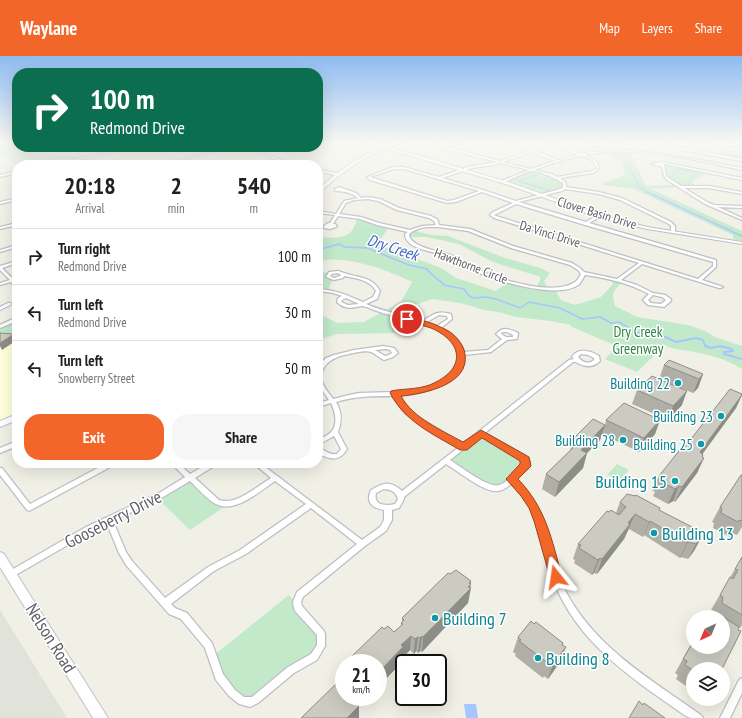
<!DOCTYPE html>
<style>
:root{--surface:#fff;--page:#f6f6f6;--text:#202124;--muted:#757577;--line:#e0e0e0;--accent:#f3662a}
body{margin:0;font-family:"PT Sans Narrow",sans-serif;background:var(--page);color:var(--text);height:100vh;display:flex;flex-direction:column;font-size:15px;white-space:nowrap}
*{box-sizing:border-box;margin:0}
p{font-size:13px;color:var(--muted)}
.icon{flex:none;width:22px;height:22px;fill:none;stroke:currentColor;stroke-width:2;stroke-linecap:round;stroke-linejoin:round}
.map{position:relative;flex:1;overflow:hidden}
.sheet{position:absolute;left:12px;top:104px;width:311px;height:308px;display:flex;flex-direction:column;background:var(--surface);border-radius:16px;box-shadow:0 4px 16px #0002}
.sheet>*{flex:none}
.banner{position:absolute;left:12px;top:12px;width:311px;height:84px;border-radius:16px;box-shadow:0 4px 16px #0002;background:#0b6e4f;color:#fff;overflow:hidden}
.needle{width:26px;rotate:224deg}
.fabs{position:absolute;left:686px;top:554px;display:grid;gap:8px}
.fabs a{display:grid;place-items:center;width:44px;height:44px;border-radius:50%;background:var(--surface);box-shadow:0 4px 16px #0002;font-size:20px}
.speed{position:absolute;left:335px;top:598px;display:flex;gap:8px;font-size:20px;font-weight:700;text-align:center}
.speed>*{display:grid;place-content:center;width:52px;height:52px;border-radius:50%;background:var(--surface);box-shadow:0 4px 16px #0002;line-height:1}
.speed small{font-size:10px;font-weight:400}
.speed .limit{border:2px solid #111;border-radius:6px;background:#fff;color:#111}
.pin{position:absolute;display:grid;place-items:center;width:34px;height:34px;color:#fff;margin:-17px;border:2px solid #fff;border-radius:50%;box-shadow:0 1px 4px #0007}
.me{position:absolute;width:44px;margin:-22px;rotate:345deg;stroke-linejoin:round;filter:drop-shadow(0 0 3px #0008)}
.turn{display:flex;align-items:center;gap:14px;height:84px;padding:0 12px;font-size:18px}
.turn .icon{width:52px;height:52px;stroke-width:2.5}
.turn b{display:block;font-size:28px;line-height:34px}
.eta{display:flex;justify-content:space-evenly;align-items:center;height:68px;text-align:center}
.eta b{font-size:24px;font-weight:700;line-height:28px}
.button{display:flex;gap:8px;margin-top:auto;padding:8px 12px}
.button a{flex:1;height:46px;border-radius:16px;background:var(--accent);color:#fff;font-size:16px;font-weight:700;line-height:46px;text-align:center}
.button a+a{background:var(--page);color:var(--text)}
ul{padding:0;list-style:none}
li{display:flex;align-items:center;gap:12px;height:56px;padding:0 12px;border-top:1px solid var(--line)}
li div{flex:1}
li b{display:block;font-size:15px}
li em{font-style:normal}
header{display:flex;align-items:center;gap:24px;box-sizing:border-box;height:56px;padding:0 20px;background:var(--accent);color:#fff}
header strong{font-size:19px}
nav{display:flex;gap:22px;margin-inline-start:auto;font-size:14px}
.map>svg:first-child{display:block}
.commercial{fill:#ffffdc}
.industrial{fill:#e1e2da}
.green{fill:#c1e9ca}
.water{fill:#a7c5ff}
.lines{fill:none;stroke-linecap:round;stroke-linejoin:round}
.stream-far2{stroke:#a7c5ff;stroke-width:1}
.stream-far1{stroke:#a7c5ff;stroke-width:1.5}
.stream{stroke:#a7c5ff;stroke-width:2}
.minor-casing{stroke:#bdbec5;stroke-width:2.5}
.tertiary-casing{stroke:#bdbec5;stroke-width:2}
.secondary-casing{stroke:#c0c1c9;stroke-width:2}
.minor{fill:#fff;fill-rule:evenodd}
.tertiary{fill:#fff;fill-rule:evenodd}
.secondary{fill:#fff;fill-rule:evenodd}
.wall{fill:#afafa7}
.shaded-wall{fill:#8e8e88}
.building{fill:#cbcbc2;stroke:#8e8e88}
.route{fill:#f3662a;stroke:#9e421b}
.culture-dot{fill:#0f9aa8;stroke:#fff;stroke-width:1.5}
.labels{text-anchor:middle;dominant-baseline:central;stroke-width:3;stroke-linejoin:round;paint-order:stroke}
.far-street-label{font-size:13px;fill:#5d5f67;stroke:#fff}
.park-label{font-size:15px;fill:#308346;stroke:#fff}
.culture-label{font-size:15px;fill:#0d838f;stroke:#fff;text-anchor:end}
.water-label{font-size:16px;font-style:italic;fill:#4266ca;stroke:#fff}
.near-culture-label{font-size:18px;fill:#0d838f;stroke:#fff;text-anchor:start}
.near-street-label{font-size:18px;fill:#5d5f67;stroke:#fff}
</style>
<header>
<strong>Waylane</strong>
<nav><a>Map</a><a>Layers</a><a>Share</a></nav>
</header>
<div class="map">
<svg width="742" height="662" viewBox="0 0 742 662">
<rect width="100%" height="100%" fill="#f0f0e6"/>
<polygon class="commercial" points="0,281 17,283 17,361 0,368"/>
<polygon class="industrial" points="0,554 67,662 0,662"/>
<g class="green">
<polygon points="0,86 17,86 17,91 44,91 45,98 47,99 82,101 104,109 98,109 81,102 47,109 18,109 0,100"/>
<polygon points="580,86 591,86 616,96 630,97 646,130 677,129 666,121 662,107 707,116 692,126 696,130 651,133 742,175 742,185 733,183 733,179 634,133 604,129 602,127 625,119 622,107 607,96"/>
<polygon points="727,92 742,95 742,103 717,99"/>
<polygon points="533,115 549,119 563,125 564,132 547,138 506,124"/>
<path d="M357 161 389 171 379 185 385 191 441 212 456 222 496 235 509 225 536 232 541 222 538 220 493 206 459 188 427 181H406L411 174 432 179 448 180 505 202 540 212 550 217 544 225 549 234H555L561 244 575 249 601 241 613 228 611 222 624 225C613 235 611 236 615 250L637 261 688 269 705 275 715 281 742 290V313C727 303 707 298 689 295 680 293 673 294 665 289L637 316 605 303 616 292 614 289 570 270 571 269 551 265 516 261 503 257 485 254 460 247 432 243 412 250 396 259 407 263 396 277 336 278 318 285V257L337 267 364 266 401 246 412 226C390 215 342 197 318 206V181C338 182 353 185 357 161Z"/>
<polygon points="318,213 329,218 328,219 333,223 328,234 318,234"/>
<polygon points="17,263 17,283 0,281 0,271"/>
<polygon points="481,377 527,405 512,423 495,433 447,405"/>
<polygon points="617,408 629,414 619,425 607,419"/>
<polygon points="190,421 217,446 227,449 190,474 156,441"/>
<polygon points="289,539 320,575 319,595 250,646 232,637 213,600"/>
</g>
<polygon class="water" points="464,648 476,648 478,662 466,662"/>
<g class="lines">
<g class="stream-far2">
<polyline points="584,86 611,96"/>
<polyline points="40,91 42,98 55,101 80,102"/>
<polyline points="727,96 726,98 738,101"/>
<polyline points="614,97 629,106 631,117"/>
<polyline points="84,103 101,109"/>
<polyline points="632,118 638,125 637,130 649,137"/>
<polyline points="673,121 676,113 697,116"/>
<polyline points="691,123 697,116"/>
<polyline points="518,125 548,134"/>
<polyline points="519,125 538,119"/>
</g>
<g class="stream-far1">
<polyline points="647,136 742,180"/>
<path d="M318 194 339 188 345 191 367 192 409 209 427 213C432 221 438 222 444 229L464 233 469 240 473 242 486 241 496 243 520 252 529 246 560 252 582 263 600 261 611 267 619 266 637 277 649 275 663 280"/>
</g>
<polyline class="stream" points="661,279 676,286 696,282 703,284 705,290 711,292 720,290 732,293 733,295 724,296 724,298 742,303"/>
<defs>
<g id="minor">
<path d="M431 86C436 86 438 90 443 90 449 91 456 86 462 86L447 91 500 105 529 95 509 86H512L532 94 558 104 578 99 547 86H550L582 98 591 96 613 95H635L656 97 700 104 742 112V114C691 103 636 89 584 99 592 102 600 104 598 114L593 117 560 122 566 127V131L599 136 622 142 671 166 675 170V176L673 177 671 176V170L669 168 620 144 599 138 565 133 562 135 519 146 586 166 600 158H602V160L589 167 716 204V211L702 224 723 231 721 232H719L642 208 621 224 637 229 653 237 665 239 671 243V245L664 251 648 249 643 244 649 238C629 227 607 222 585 219 583 222 581 227 578 229 557 244 493 224 472 214 464 210 457 204 448 200 437 196 405 194 405 178L408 176 377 169 360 163 338 160 333 168H335L337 170 336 171 330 173 324 172V170L328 167H330L335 159 318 157V155L336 158 344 145 358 142C351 136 343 135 335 135V133L339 131 356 137 361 142 368 141 380 143 399 152 431 160 437 163 439 169 470 173 513 190 572 207 580 212 584 216 617 223 639 207 494 162 490 159 493 156 513 147 482 136 456 146 447 147 370 124 367 121 393 111H404L439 121 471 110 493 107 497 106 438 91ZM531 96 555 105 531 113 503 106ZM581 100C588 102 596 104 596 113L592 115 557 121 552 118 534 114 554 107 560 106 562 104ZM500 107 529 114 501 125V127H503C512 123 521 118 530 115 539 114 556 123 563 127V132L560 133 516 145 483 134 442 122 472 112 494 109ZM394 113H404L479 135 454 144 447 145 370 121ZM368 143 378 145 397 154 429 162 434 165 436 169 422 170 410 174 379 167 361 161 339 158 346 147 354 144ZM516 148 585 169 713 206V210L698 223 496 160 494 159ZM426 171H438L468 175 511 192 570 209 578 214 581 218C579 221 577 226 573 227 551 240 497 223 475 212 467 209 461 204 453 200 443 195 409 192 409 178 414 174 419 172 426 171ZM653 239 662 241 666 244 661 248 651 247 648 244Z"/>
<polygon points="609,86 613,86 627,90 638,89 638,86 640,86 640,90 627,92"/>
<polygon points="671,86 673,86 676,89 684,92 742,103 742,105 682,94 674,91"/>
<polygon points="693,86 698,86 742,94 742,96"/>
<polygon points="726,86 731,86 742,88 742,90"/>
<polygon points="93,91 97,91 87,94 86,93"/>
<polygon points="131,91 136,91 55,109 50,109"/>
<polygon points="231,91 235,91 161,109 157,109"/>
<polygon points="242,91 245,91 282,104 280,105"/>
<path d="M286 105 299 108V109C295 109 290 107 285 107 281 107 279 109 275 109Z"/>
<polygon points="662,106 742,122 742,124 664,108 666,120 681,130 709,130 742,136 742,138 709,132 684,132 707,146 714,149 742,150 742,152 718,151 742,162 742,164 705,148 667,124 664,120 662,111 651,108"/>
<polygon points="318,114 337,117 338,118 337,119 318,116"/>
<polygon points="17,115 17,117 0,121 0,119"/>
<polygon points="17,142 17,144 0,148 0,146"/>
<polygon points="17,167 17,169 0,173 0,171"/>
<polygon points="17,189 17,191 0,196 0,194"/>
<polygon points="17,205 17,207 2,212 13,223 17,222 17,224 15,225 17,229 17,233 15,233 11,226 0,229 0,227 10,224 0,214 0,210"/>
<path d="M338 215C341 216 344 217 347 218 361 222 372 221 380 235L377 243 366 248C384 256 404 259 423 265 433 258 438 254 451 258L452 263 441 272C452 277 461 285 464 296L488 294 502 283 496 278C503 270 509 273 518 277V278L517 283 507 284 491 296 464 299C465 328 421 338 399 340L404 349 410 356 463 388 569 304 574 303 572 301C578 291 591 295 599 300L600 305C593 312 584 311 576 306H573L485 377 526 400 530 406 528 412 516 423C527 435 535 447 541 461 551 483 553 508 563 530 591 589 650 623 701 659L703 662C699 662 694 662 691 662 687 661 683 658 680 656 670 649 660 642 650 635 606 603 570 571 551 519 542 496 541 470 529 449 524 441 518 434 512 427 508 431 504 434 498 435 484 437 458 415 446 408L404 441V443L399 452 392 454V464L386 475 365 490 303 541 301 546 302 550 324 575 325 578V590L317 604 294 617 258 647 250 651 239 648 229 640 216 624 205 592 181 563 169 558 126 509 119 497 107 468 92 475 14 520 11 521 8 520 7 518 8 516 86 471 159 437 185 421 171 407H178L190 418 209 407H217L216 409 195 422 219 444C236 450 257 430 271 422L253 407H260L362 484 380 471 384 464V454C373 452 365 447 371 434 383 427 390 424 402 435L459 391 406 358 400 351 394 340C374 340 355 340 336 346 342 356 342 365 338 376L347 393C340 406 329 404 318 397V391C325 394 328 399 337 398L341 393 334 380 318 389V384C322 382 329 379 332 375 338 368 335 355 331 347L318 351V347L329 344 318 328V313L320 308 326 302 334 299 354 294 383 290 394 292 398 297 393 301 384 304C379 302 375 297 371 296 366 294 354 297 349 298 336 300 318 308 322 325 323 331 330 338 333 343L349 339 359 337 393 336 395 335C400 337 405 336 410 335 430 333 463 320 458 295 457 290 455 286 451 282 433 266 399 263 377 255 373 254 366 250 362 250 360 250 358 251 356 251 349 253 342 251 337 246L338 242 342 240 333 237 318 235V233C336 234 347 239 363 246L373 241 376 235C370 224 356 222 344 220L343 222 334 224 326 221 329 216ZM338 217 341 219 340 220 334 222 330 220 332 218ZM346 242 359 248 348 249 341 246 342 244ZM439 259 447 260 448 263 437 270 427 266ZM502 276H507L513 279V281H506L501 278ZM386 293 390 294 392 297 389 299 385 300 375 294ZM581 298 588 299 594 302V304C588 309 582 306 578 301ZM481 380 522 404 524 406C522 411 516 416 512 420 508 423 504 428 499 429 489 433 460 410 450 404L464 393H466L467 391ZM190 425C196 431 209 445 216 448 235 458 260 435 275 425L306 448 240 494 208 511 165 542 132 505 126 496 113 465 163 441ZM384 433C392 434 395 435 398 443L395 448C386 450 373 450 376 437ZM311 452 357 488 297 536 293 546 294 552 295 555 317 579V589L311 598 288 611 252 641H244L235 634 223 618 212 587 187 557 175 552 171 548 214 515 246 498Z"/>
<polygon points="8,247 10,247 12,248 0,254 0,251"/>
<polygon points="15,262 17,262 17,265 0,272 0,269"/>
<polygon points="17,385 17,390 0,397 0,392"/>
<polygon points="107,407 115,407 114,409 29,455 27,454 0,419 0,412 2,412 30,448"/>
<polygon points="742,622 742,637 730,662 720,662 739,624"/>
</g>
<polygon id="tertiary" points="363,86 369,86 390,91 511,127 601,159 647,171 742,186 742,188 647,173 597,161 509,129"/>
<g id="secondary">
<path d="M396 86H402L378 95 357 107 337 121 318 138V134C340 112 366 96 396 86Z"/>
<polygon points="17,358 17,364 0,371 0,365"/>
<polygon points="0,496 4,498 108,662 93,662 0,511"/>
</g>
</defs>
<use href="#minor" class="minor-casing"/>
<use href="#tertiary" class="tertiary-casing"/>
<use href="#secondary" class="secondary-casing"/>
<use href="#minor" class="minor"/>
<use href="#tertiary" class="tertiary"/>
<use href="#secondary" class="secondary"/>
</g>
<g class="wall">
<polygon points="664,309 703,318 698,332 693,337 659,323"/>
<polygon points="637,334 682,349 668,364 632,348"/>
<polygon points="742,338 742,339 736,352 702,398 702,401 704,402 697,417 675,446 673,445 668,448 653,440 655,436 652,434 659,420 684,392"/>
<polygon points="606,364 660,364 655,378 639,396 602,378 600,384 587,397 583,412 555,441 542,433 546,418 570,395 574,382 605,369"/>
<polygon points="742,419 742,471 737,479 734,478 733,480 731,479 730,481 713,472 714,467 712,466 720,451"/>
<polygon points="620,446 659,454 697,475 702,480 694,495 688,503 681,501 680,502 644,479 643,481 629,473 624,483 597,518 594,517 592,519 574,507 575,504 573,503 578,488 609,456 616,457"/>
<polygon points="742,501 742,569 740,572 739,571 693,613 693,635 676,623 678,619 675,617 693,585 693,591 714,557 714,555 711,554"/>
<polygon points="450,518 471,525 468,547 422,596 420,595 418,597 416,595 414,598 410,594 403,601 403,605 378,631 378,607 384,573 394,576 401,570 401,567 402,566 402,562"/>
<polygon points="518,581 563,587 560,606 548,623 544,620 543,622 515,600 516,598 513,596"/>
<polygon points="344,611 344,630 343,628 342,614"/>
</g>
<g class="shaded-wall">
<polygon points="14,278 17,284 2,294 0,290 0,287"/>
<polygon points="703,318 698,332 693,337 699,323"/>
<polygon points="687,335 682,349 668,364 673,350"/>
<polygon points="742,339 736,352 693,411 700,396"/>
<polygon points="660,364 655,378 639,396 644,382"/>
<polygon points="605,369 600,384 587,397 583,412 555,441 559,426 581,394"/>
<polygon points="703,399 697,411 704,402 697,417 675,446 682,431"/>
<polygon points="679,430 673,445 668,448 675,433"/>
<polygon points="635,458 624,483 597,518 602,503"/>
<polygon points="650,465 644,479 643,481 649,466"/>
<polygon points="702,480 694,495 688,503 696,488"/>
<polygon points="688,486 681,501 680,502 687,487"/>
<polygon points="600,502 594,517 592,519 598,504"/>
<polygon points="471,525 470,533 471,532 468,547 422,596 423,581"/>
<polygon points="411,580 410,594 403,601 403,605 378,631 378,617 401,589"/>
<polygon points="422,580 420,595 418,597 420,582"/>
<polygon points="418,581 416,595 414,598 415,583"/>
<polygon points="566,591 560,606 548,623 553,608"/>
<polygon points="354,641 364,641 364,642 356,650 359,650 359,662 347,662 352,643"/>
</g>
<g class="building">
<polygon points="0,277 14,278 0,287"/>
<polygon points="669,304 703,318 699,323 664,309"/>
<polygon points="652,320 687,335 673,350 637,334"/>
<polygon points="730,333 742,338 742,339 700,396 703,399 702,401 704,402 682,431 679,430 675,433 660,425 661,421 659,420 682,391 684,392"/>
<polygon points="624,347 660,364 644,382 606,364"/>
<polygon points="593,363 605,369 581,394 587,397 559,426 546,418 580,385 574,382"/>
<polygon points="741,419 742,419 742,464 741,465 739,464 738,466 721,457 722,452 720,451"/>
<polygon points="627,438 635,440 636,439 660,452 659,454 698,474 697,475 702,480 696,488 688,486 687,487 650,465 649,466 635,458 628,467 630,468 602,503 600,502 598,504 579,492 581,489 578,488 607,455 609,456 611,454 619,459 626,451 620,446"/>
<polygon points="742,501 742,559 722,547 723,541 720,539 730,521 733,523 738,514 735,513"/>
<polygon points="456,514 471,525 469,527 471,528 468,531 471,532 423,581 422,580 420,582 418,581 415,583 411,580 401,589 403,591 378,617 378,607 345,607 382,571 384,573 388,570 394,576 403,568 401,567 404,564 402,562 448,517 450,518"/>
<polygon points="715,556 739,571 738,574 741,575 722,613 693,613 693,614 685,609 687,605 683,603 693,586 693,591 723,591 723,561 708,561 710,557 713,558"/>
<polygon points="531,565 534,568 536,566 563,587 562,589 566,591 553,608 549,605 548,607 519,585 521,584 518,581"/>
<polygon points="344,611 344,616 342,614"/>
<polygon points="337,627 343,633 344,633 344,641 354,641 352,643 359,650 347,662 301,662"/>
<polygon points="639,645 643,649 644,647 665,662 629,662"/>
</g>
<linearGradient id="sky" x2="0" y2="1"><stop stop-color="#8ebbf1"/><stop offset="0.48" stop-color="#f8f8f4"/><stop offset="1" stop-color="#f8f8f4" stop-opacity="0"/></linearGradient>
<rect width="742" height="179" fill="url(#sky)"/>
<path class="route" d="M407 260C422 264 437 268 450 276 457 281 464 290 465 298 470 329 423 338 401 340 413 362 441 374 463 386L481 374 529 401 531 410 518 423C546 452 552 484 562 521L560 525 556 527 551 525 534 465 529 452 521 440 506 423 520 408V405L482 382 467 394H460C433 378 405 366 390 337L391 335C406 332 422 334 436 326 467 310 461 285 431 272 422 269 413 267 404 264V261Z"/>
<g class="culture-dot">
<circle cx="678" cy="327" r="4"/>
<circle cx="721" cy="360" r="4"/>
<circle cx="623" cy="384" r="4"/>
<circle cx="701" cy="388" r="4"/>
<circle cx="675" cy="425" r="4"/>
<circle cx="654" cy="477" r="4"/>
<circle cx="435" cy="562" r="4"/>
<circle cx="538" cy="602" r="4"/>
</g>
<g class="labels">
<g class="far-street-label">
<text transform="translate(597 157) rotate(17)">Clover Basin Drive</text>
<text transform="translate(550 178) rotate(17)">Da Vinci Drive</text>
<text transform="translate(471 210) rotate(21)">Hawthorne Circle</text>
</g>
<g class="park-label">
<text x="638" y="275">Dry Creek<tspan x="638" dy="17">Greenway</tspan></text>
</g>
<g class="culture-label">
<text x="670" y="327">Building 22</text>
<text x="713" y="360">Building 23</text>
<text x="615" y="384">Building 28</text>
<text x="693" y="388">Building 25</text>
</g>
<g class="water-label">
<text transform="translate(393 191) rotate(18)">Dry Creek</text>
</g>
<g class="near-culture-label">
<text x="667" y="425" text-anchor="end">Building 15</text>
<text x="662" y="477">Building 13</text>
<text x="443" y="562">Building 7</text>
<text x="546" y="602">Building 8</text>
</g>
<g class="near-street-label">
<text transform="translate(113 463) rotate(-27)">Gooseberry Drive</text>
<text transform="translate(51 582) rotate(58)">Nelson Road</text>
</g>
</g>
</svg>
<div class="fabs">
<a><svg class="needle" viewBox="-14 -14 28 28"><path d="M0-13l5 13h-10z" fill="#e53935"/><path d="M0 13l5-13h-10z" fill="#757577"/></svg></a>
<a><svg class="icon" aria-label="layers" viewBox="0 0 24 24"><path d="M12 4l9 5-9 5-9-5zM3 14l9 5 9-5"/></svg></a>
</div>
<div class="speed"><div>21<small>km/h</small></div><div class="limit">30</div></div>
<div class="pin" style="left:407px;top:263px;background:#d93025"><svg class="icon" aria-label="arrive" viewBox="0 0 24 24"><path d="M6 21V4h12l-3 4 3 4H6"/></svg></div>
<svg class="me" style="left:556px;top:521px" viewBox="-20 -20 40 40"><path d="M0-17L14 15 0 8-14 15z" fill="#f3662a" stroke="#fff" stroke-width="4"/></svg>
<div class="banner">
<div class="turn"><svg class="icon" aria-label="right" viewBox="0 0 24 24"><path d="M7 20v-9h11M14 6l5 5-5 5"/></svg><div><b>100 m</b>Redmond Drive</div></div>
</div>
<section class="sheet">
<div class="eta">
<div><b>20:18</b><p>Arrival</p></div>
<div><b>2</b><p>min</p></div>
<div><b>540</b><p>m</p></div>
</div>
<ul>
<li><svg class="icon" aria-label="right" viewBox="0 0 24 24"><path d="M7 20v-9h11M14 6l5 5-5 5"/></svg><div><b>Turn right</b><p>Redmond Drive</p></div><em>100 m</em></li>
<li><svg class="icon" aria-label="left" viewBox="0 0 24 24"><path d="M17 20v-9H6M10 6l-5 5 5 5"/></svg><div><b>Turn left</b><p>Redmond Drive</p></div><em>30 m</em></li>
<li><svg class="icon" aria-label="left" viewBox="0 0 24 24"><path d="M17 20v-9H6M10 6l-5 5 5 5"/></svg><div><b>Turn left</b><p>Snowberry Street</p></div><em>50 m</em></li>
</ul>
<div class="button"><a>Exit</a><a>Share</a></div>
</section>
</div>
